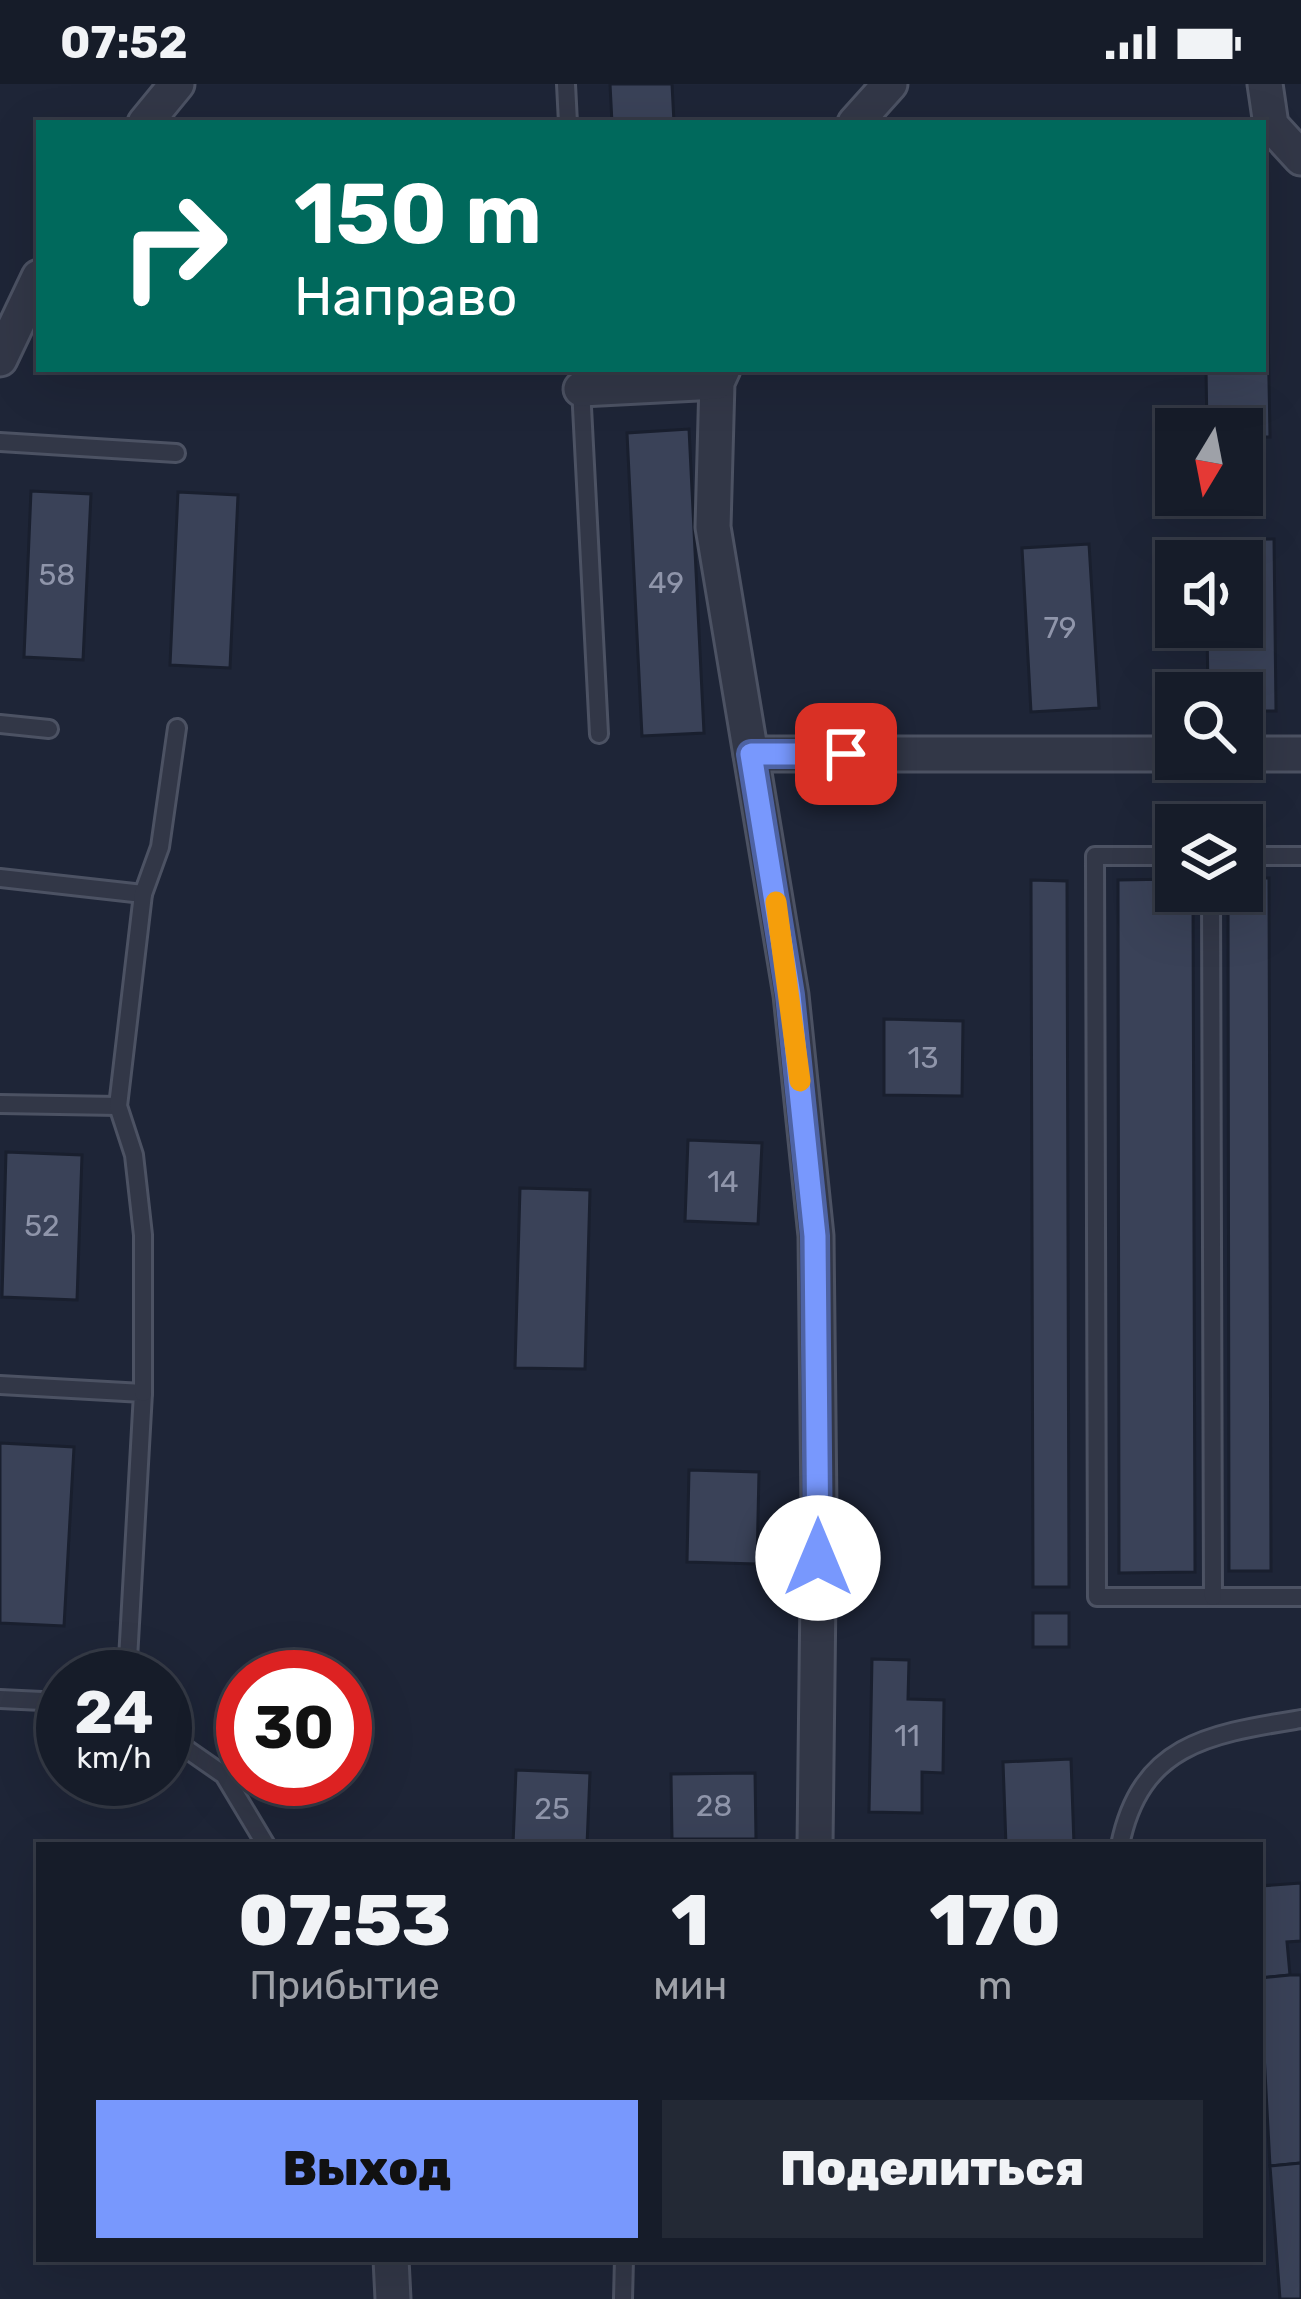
<!DOCTYPE html>
<html lang="ru">
<meta charset="utf-8">
<style>
:root{--surface:#161c29;--page:#232935;--text:#f1f3f6;--muted:#9ea1a8;--line:#353a46;--accent:#7898fd}
body{margin:0;font-family:Rubik,sans-serif;background:var(--page);color:var(--text);height:100vh;display:flex;flex-direction:column;font-size:45px;white-space:nowrap}
*{box-sizing:border-box;margin:0}
p{font-size:39px;color:var(--muted)}
.icon{flex:none;width:66px;height:66px;fill:none;stroke:currentColor;stroke-width:2;stroke-linecap:round;stroke-linejoin:round}
.map{position:relative;flex:1;overflow:hidden}
.drawer{position:absolute;left:36px;top:1758px;width:1227px;height:420px;display:flex;flex-direction:column;background:var(--surface);border-radius:0px;box-shadow:0 12px 48px #0002,0 0 0 3px var(--line)}
.drawer>*{flex:none}
.hud{position:absolute;left:36px;top:36px;width:1230px;height:252px;border-radius:0px;box-shadow:0 12px 48px #0002,0 0 0 3px var(--line);background:#00695c;color:#fff;overflow:hidden}
.needle{width:78px;rotate:190deg}
.tools{position:absolute;left:1155px;top:324px;display:grid;gap:24px}
.tools a{display:grid;place-items:center;width:108px;height:108px;border-radius:0px;background:var(--surface);box-shadow:0 12px 48px #0002,0 0 0 3px var(--line);font-size:60px}
.speed{position:absolute;left:36px;top:1566px;display:flex;gap:24px;font-size:60px;font-weight:700;text-align:center}
.speed>*{display:grid;place-content:center;width:156px;height:156px;border-radius:50%;background:var(--surface);box-shadow:0 12px 48px #0002,0 0 0 3px var(--line);line-height:1}
.speed small{font-size:30px;font-weight:400}
.speed .limit{border:18px solid #d22;background:#fff;color:#111}
.pin{position:absolute;display:grid;place-items:center;width:102px;height:102px;color:#fff;margin:-51px;border-radius:24px;box-shadow:0 6px 18px #0006}
.me{position:absolute;width:132px;margin:-66px;rotate:0deg;stroke-linejoin:round;filter:drop-shadow(0 0 9px #0008)}
.turn{display:flex;align-items:center;gap:42px;height:252px;padding:0 60px;font-size:54px}
.turn .icon{width:156px;height:156px;stroke-width:2.5}
.turn b{display:block;font-size:84px;line-height:102px}
.eta{display:flex;justify-content:space-evenly;align-items:center;height:204px;text-align:center}
.eta b{font-size:72px;font-weight:800;line-height:84px}
.primary-button{display:flex;gap:24px;margin-top:auto;padding:24px 60px}
.primary-button a{flex:1;height:138px;border-radius:0px;background:var(--accent);color:#111;font-size:48px;font-weight:800;line-height:138px;text-align:center}
.primary-button a+a{background:var(--page);color:var(--text)}
.status{display:flex;justify-content:space-between;align-items:center;height:84px;padding:0 60px;background:var(--surface);direction:ltr}
.status svg{height:33px;fill:currentColor}
.map>svg:first-child{display:block}
.building{fill:#3a4258;stroke:#191f2e;stroke-width:3}
.lines{fill:none;stroke-linecap:round;stroke-linejoin:round}
.lane-casing{stroke:#4c5263;stroke-width:22}
.street-casing{stroke:#4c5263;stroke-width:39}
.lane{stroke:#323747;stroke-width:16}
.street{stroke:#323747;stroke-width:33}
.route-casing{stroke:#4e63a4;stroke-width:30}
.route{stroke:#7898fd;stroke-width:21}
.slow{stroke:#f59e0b;stroke-width:21}
.labels{text-anchor:middle;dominant-baseline:central;stroke-width:10;stroke-linejoin:round;paint-order:stroke}
.number-label{font-size:30px;fill:#8f95aa}
</style>
<div class="status"><b>07:52</b><svg viewBox="0 0 49 12"><path d="M0 12V9h3v3zM5 12V6h3v6zM10 12V3h3v9zM15 12V0h3v12zM26 1h20v11H26zM47 4h2v5h-2z"/></svg></div>
<div class="map">
<svg width="1301" height="2215" viewBox="0 0 1301 2215">
<rect width="100%" height="100%" fill="#1e2537"/>
<g class="building">
<polygon points="610,0 672,0 674,39 612,39"/>
<polygon points="1263,186 1267,186 1270,353 1242,353 1242,345 1207,345 1206,285 1263,285"/>
<polygon points="689,345 704,649 642,652 627,349"/>
<polygon points="31,407 91,410 83,576 24,573"/>
<polygon points="178,408 238,411 230,584 170,581"/>
<polygon points="1274,455 1276,627 1242,627 1242,609 1208,609 1207,543 1242,543 1242,477 1207,477 1206,456"/>
<polygon points="1089,460 1099,624 1031,628 1022,464"/>
<polygon points="1242,794 1269,794 1271,1487 1229,1487 1228,807 1242,807"/>
<polygon points="1176,795 1176,807 1193,807 1195,1488 1119,1489 1118,796"/>
<polygon points="1031,796 1067,797 1069,1503 1033,1503"/>
<polygon points="884,935 963,937 962,1012 884,1011"/>
<polygon points="688,1056 762,1059 758,1140 685,1137"/>
<polygon points="6,1068 82,1071 77,1216 2,1213"/>
<polygon points="520,1104 590,1106 585,1285 515,1284"/>
<polygon points="0,1359 74,1363 64,1542 0,1539"/>
<polygon points="689,1386 759,1388 757,1480 687,1478"/>
<rect x="1033" y="1529" width="36" height="34"/>
<polygon points="872,1575 909,1576 908,1615 944,1616 943,1689 922,1688 922,1729 869,1728"/>
<polygon points="1071,1675 1074,1761 1006,1761 1003,1678"/>
<polygon points="516,1686 590,1689 587,1761 513,1761"/>
<polygon points="755,1689 756,1755 672,1755 671,1690"/>
<polygon points="1301,1799 1301,1857 1287,1858 1290,1891 1260,1894 1260,1802"/>
<polygon points="1290,1891 1301,1891 1301,2079 1270,2082 1260,1894"/>
<polygon points="1301,2079 1301,2215 1280,2215 1270,2082"/>
</g>
<g class="lines">
<defs>
<g id="lane">
<polyline points="566,0 568,39"/>
<polyline points="580,285 599,650"/>
<polyline points="0,358 176,369"/>
<polyline points="0,640 49,645"/>
<polyline points="1176,772 1095,772 1097,1513 1301,1513"/>
<polyline points="1242,772 1301,772"/>
<polyline points="0,794 143,810"/>
<polyline points="1211,807 1213,1513"/>
<polyline points="0,1020 118,1022"/>
<polyline points="0,1301 143,1309 127,1593"/>
<polyline points="143,1309 143,1151 134,1071 118,1022 143,810 160,763 177,644"/>
<polyline points="0,1615 63,1618"/>
<polyline points="165,1650 224,1691 266,1761"/>
<path d="M1120 1761C1141 1659 1210 1650 1301 1635"/>
<polyline points="623,2215 624,2175"/>
</g>
<g id="street">
<polyline points="1265,0 1271,41 1301,74"/>
<polyline points="145,39 177,0"/>
<polyline points="855,39 890,0"/>
<polyline points="0,275 39,193"/>
<polyline points="723,285 717,298 713,443 791,911 816,1152 819,1426 815,1761"/>
<polyline points="581,305 717,298"/>
<polyline points="751,670 1176,670"/>
<polyline points="1242,670 1301,670"/>
<polyline points="391,2175 393,2215"/>
</g>
</defs>
<use href="#lane" class="lane-casing"/>
<use href="#street" class="street-casing"/>
<use href="#lane" class="lane"/>
<use href="#street" class="street"/>
</g>
<g class="lines">
<defs>
<polyline id="route" points="818,1474 815,1152 790,911 751,670 846,670"/>
</defs>
<use href="#route" class="route-casing"/>
<use href="#route" class="route"/>
<polyline class="slow" points="776,818 800,997"/>
</g>
<g class="labels">
<g class="number-label">
<text x="57" y="491">58</text>
<text x="666" y="499">49</text>
<text x="1060" y="544">79</text>
<text x="923" y="974">13</text>
<text x="723" y="1098">14</text>
<text x="42" y="1142">52</text>
<text x="907" y="1652">11</text>
<text x="714" y="1722">28</text>
<text x="552" y="1725">25</text>
</g>
</g>
</svg>
<div class="tools">
<a><svg class="needle" viewBox="-14 -14 28 28"><path d="M0-13l5 13h-10z" fill="#e53935"/><path d="M0 13l5-13h-10z" fill="#9ea1a8"/></svg></a>
<a><svg class="icon" aria-label="sound" viewBox="0 0 24 24"><path d="M4 9h4l5-4v14l-5-4H4zM17 9q2 3 0 6"/></svg></a>
<a><svg class="icon" aria-label="search" viewBox="0 0 24 24"><circle cx="10" cy="10" r="6"/><path d="M15 15l6 6"/></svg></a>
<a><svg class="icon" aria-label="layers" viewBox="0 0 24 24"><path d="M12 4l9 5-9 5-9-5zM3 14l9 5 9-5"/></svg></a>
</div>
<div class="speed"><div>24<small>km/h</small></div><div class="limit">30</div></div>
<div class="pin" style="left:846px;top:670px;background:#d93025"><svg class="icon" aria-label="arrive" viewBox="0 0 24 24"><path d="M6 21V4h12l-3 4 3 4H6"/></svg></div>
<svg class="me" style="left:818px;top:1474px" viewBox="-20 -20 40 40"><circle r="19" fill="#fff"/><path d="M0-13L10 11 0 6-10 11z" fill="#7898fd"/></svg>
<div class="hud">
<div class="turn"><svg class="icon" aria-label="right" viewBox="0 0 24 24"><path d="M7 20v-9h11M14 6l5 5-5 5"/></svg><div><b>150 m</b>Направо</div></div>
</div>
<section class="drawer">
<div class="eta">
<div><b>07:53</b><p>Прибытие</p></div>
<div><b>1</b><p>мин</p></div>
<div><b>170</b><p>m</p></div>
</div>
<div class="primary-button"><a>Выход</a><a>Поделиться</a></div>
</section>
</div>
